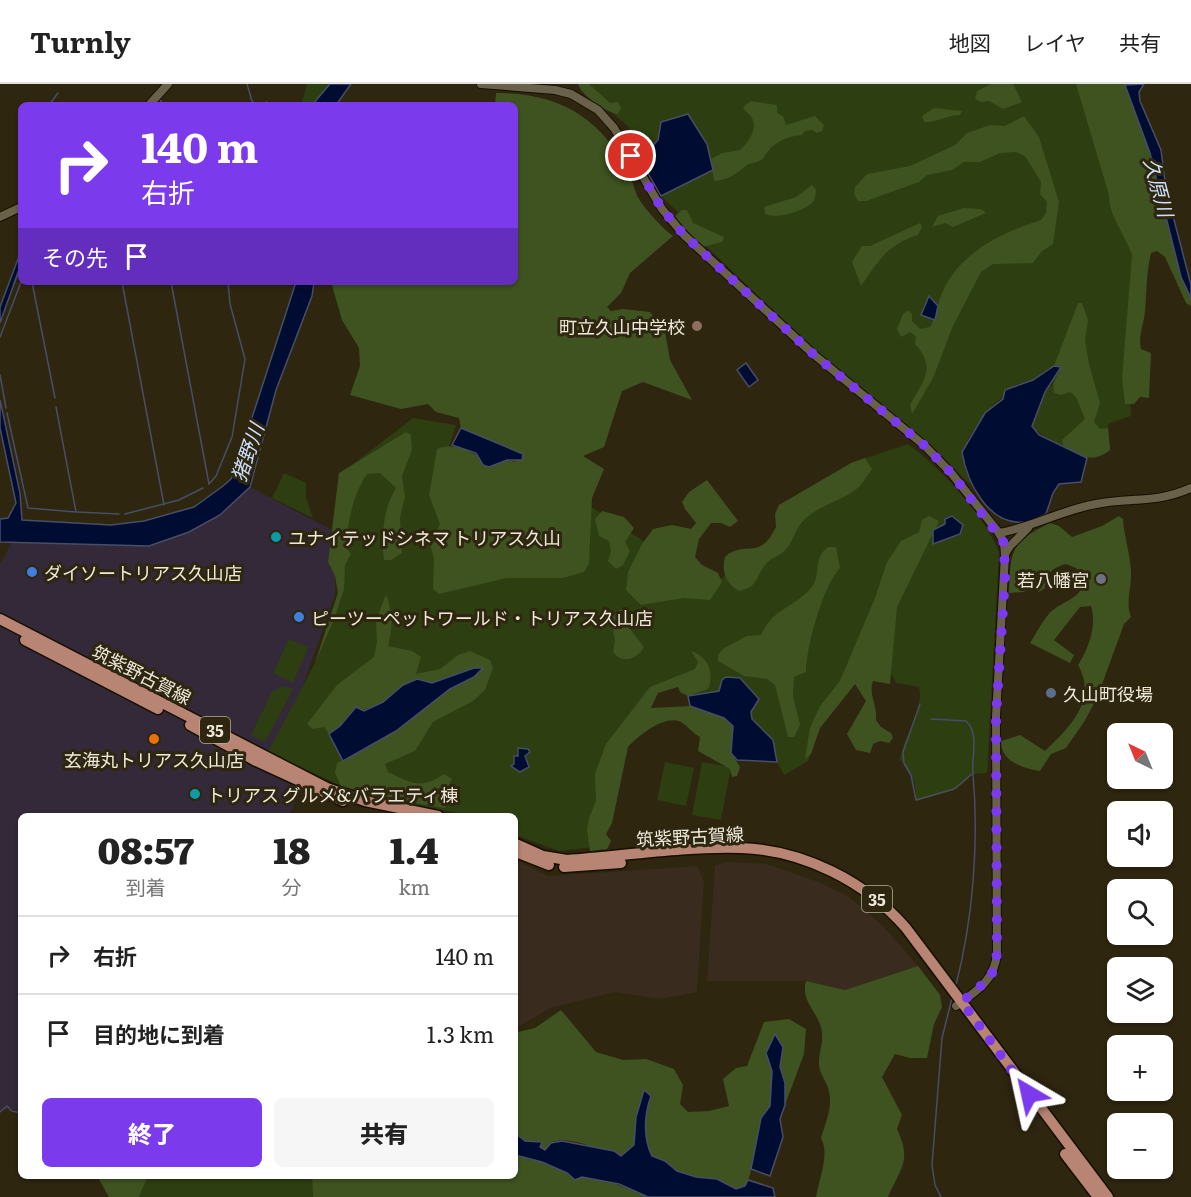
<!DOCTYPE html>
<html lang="ja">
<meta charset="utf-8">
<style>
:root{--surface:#fff;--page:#f6f6f6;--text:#222;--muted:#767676;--line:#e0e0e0;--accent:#7c3aed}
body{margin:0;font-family:Literata,"Noto Sans JP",serif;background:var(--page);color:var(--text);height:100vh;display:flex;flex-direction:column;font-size:22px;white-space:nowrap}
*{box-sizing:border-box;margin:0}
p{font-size:20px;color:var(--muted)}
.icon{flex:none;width:33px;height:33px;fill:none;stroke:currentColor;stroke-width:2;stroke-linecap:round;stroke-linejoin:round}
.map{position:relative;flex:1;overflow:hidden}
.drawer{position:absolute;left:18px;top:729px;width:500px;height:366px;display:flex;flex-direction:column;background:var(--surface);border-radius:9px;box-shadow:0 2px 4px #0004}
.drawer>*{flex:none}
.guide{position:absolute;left:18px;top:18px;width:500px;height:183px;border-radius:9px;box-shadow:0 2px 4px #0004;background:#7c3aed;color:#fff;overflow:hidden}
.needle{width:39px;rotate:317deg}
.fabs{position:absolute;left:1107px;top:639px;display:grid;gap:12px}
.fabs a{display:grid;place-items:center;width:66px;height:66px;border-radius:9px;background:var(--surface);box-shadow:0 2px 4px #0004;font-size:30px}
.pin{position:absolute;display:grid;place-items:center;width:51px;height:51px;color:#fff;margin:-26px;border:3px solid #fff;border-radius:50%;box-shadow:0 2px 6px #0007}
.me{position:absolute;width:66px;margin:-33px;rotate:324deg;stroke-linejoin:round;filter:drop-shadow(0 0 4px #0008)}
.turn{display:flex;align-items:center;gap:21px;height:126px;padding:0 24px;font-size:27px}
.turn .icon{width:78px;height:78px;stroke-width:2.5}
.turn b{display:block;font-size:42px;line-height:51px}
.then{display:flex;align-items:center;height:57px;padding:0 24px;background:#0003;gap:12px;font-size:22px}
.eta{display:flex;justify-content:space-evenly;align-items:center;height:102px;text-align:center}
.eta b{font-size:36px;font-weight:800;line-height:42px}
.action{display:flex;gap:12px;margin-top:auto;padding:12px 24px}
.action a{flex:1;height:69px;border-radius:9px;background:var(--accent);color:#fff;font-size:24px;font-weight:800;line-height:69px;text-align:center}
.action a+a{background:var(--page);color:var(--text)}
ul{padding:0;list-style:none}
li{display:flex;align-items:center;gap:18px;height:78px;padding:0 24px;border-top:2px solid var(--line)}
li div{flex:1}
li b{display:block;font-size:22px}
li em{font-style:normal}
header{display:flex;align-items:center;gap:36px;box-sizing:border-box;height:84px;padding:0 30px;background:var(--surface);border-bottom:2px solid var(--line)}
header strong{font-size:28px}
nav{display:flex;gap:33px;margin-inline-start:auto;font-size:21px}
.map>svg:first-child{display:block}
.commercial{fill:#342938}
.industrial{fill:#392b1e}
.green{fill:#2d3e11}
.forest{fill:#3e5320}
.water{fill:#000c32;stroke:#474e65;stroke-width:1.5}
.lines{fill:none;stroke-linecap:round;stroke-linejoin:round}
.stream{stroke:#474e65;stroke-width:1.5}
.tertiary-casing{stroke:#160f00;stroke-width:10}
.primary-casing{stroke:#160f00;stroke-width:13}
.tertiary{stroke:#696149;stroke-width:8}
.primary{stroke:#b88473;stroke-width:10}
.route{stroke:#7c3aed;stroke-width:10;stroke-dasharray:0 18}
.education-dot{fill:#8d6e63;stroke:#2e260f;stroke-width:2}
.culture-dot{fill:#0f9aa8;stroke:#2e260f;stroke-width:2}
.shop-dot{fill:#3f7fe0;stroke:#2e260f;stroke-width:2}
.worship-dot{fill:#6b7280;stroke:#2e260f;stroke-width:2}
.service-dot{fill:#5c6f8a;stroke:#2e260f;stroke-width:2}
.food-dot{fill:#e8710a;stroke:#2e260f;stroke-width:2}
.labels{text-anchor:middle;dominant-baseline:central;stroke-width:6;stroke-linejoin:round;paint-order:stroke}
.shield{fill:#2e260f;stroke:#b4ae9e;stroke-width:1.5}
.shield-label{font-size:16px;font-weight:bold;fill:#ede9db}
.poi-label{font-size:18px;fill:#ede9db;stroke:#2e260f;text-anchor:start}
.street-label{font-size:18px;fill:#ede9db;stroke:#2e260f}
.water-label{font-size:20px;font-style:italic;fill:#ccdffb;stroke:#2e260f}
</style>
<header>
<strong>Turnly</strong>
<nav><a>地図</a><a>レイヤ</a><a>共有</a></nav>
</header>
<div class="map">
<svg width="1191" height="1113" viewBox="0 0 1191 1113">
<rect width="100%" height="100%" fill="#2e260f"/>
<polygon class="commercial" points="250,403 332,446 328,478 335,492 335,511 294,627 308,686 302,703 289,732 21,732 21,1028 11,1024 0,1027 0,480 13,456 150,462 189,448 220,431"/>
<g class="industrial">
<polygon points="520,778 548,792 697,782 704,797 697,908 660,915 615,908 550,924 520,942 515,940 514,793"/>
<polygon points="728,778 767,780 818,798 848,812 882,841 918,882 845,906 806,897 707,897 715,781"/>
</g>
<g class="green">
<polygon points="307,0 330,0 312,21 302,18"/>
<path d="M578 0H1086L1140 174 1128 284 1131 332 1108 340 1110 366C1104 371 1095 376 1087 374 1075 372 1039 351 1032 342L1045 308 1053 300 1054 282 1033 296 1015 301 985 329 967 356 965 385 973 403 911 345 817 268 685 142 679 129 661 112 638 71 628 42 607 24 581 7Z"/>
<path d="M413 334 456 341 434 408 588 421 648 460 719 496 785 449 851 379 908 360C941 384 984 431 999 468L987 689 973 690 957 705 917 717 914 697 900 675C905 648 924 631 919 603L896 599 891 589 893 522 855 600 820 644 808 677 784 691 777 678 737 676 705 629 690 622 686 596 662 604 636 635 594 763 559 767 515 751 514 732H472L390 715 341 702 268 668 315 579 338 509 344 387Z"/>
<polygon points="284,389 306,399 306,413 313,434 272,414"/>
<polygon points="289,555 308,563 293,599 273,589"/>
<polygon points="282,602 293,605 265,658 251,651 272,608"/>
<polygon points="665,678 694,684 686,722 657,716"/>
<polygon points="702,678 731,683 721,736 692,731"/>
<polygon points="148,1092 312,1092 313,1113 139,1113"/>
</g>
<g class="forest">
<path d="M578 0H589L610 19 618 18 621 24 618 30C605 28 582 12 578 0Z"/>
<polygon points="991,0 1013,0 1022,18 1003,25 989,17 981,18 975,15 977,7"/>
<path d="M1076 0H1135L1133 6 1181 193 1191 210V222L1186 219 1165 173 1157 167 1151 169C1146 189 1147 207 1145 227 1144 240 1138 252 1141 265L1151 269 1149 314 1140 313 1134 320H1125L1122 294 1132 171C1125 150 1109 133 1109 111Z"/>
<path d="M496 9C560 9 603 34 631 94 634 101 635 109 639 115 644 124 665 147 673 152L630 189 621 209 607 223 611 227 623 225 650 228 665 248 670 276 692 316 643 298 622 307 604 363 583 372 604 385 592 414 589 479 584 488 563 494H507L439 510 433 505 434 475 430 460 440 440 429 411 437 365C456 356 477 372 494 381L507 376 516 378 502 363 461 344 459 334 436 328 428 320 401 325 350 311 360 282 359 264 342 236 331 198H514V21H495Z"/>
<path d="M751 17 777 21V29L783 32 786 41 815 32 824 41 822 47 817 49 812 46 805 47 802 51C786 52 772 59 764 73 760 79 752 78 747 81 735 90 730 96 714 97L711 75 722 69 740 66C748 59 758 45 752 34 750 30 745 28 743 23Z"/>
<path d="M934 24 962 27 960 31C947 31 936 39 924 38L922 32Z"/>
<path d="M1024 32 1039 53 1059 118 1053 160 1042 167 1033 179 993 180 981 188 953 242 933 294 912 330 910 321C923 297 937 284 915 260L916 253 910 248 901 253 897 245 903 230 908 226 912 230V237L920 245 930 243C937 232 937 221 942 209 960 168 1001 149 1041 136L1046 129 1047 118 1040 110 1041 98 1025 72 1016 68 1000 69 980 78H964L952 86 927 91 919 98 866 117H858L854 110 855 103 867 90 910 82 955 61 967 49 990 41 1005 42Z"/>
<path d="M812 101 816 106C816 108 815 114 814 116 809 126 776 136 765 130L764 123 796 113Z"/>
<polygon points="964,124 981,125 986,129 953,143 945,139 932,143 938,132"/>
<polygon points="682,126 687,126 693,139 724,153 722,158 703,163 678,137 675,132"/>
<path d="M920 139 922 143 918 151C887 161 879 176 861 202L852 178 862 162H870Z"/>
<path d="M1078 219H1082L1088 236 1085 256 1089 280 1100 319 1094 338 1100 345 1108 344 1110 366C1094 379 1077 373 1063 361L1062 356 1085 335 1076 313 1070 308 1061 311 1054 309 1053 300 1061 284 1054 282Z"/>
<path d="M406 348 411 351 412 366 402 392 405 413 400 434 402 469 391 476H384C381 452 383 425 396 404L380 389 367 390C352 412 349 437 345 462L351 470 345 481 344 505 335 533 315 579 338 509 335 492 328 478 339 389Z"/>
<path d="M865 374 872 385C867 392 861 402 854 407 838 418 815 423 802 438 794 448 792 462 781 470 776 473 771 474 766 480 755 493 759 503 739 507 726 500 721 487 725 473 740 459 753 470 765 459 770 455 773 448 776 443L775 430 779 421 851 379Z"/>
<polygon points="707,396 738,437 730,443 721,439 711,439 699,455 695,473 702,481 718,489 722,498 710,516 684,514 641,521 626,506 628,488 642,460 653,445 672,441 691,445 696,439 685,425 682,418 689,408"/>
<polygon points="602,427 624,433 634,444 625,458 630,467 623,481 616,485 608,477 611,467 609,457 599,452 595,435"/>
<path d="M929 432 939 437 897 523 890 600 873 597C868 609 878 623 876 636L881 643 891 649 893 654 889 659 880 657 873 660 870 669 856 666 847 650 866 617 855 600 820 644 811 670 805 675 810 644 820 622 840 597 875 514 887 478 901 457 919 448 922 436Z"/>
<path d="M1119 432 1123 435C1124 452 1130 469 1131 487 1132 504 1125 517 1131 533L1124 540 1097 614 1084 638 1066 664 1051 670 1040 687C1024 685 1000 677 1001 657L1020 651 1045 667C1070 643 1098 616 1078 581 1089 564 1097 541 1091 522L1080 523 1054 556 1074 571 1070 579 1030 559C1036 550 1041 539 1048 531 1059 517 1081 517 1084 497L1076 484 1066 480C1053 483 1044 491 1045 504L1039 508 1031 504 1023 508 1009 509C1011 467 1009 459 1050 439L1059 442 1072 453 1102 442Z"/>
<path d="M828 463H836L840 484C823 502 806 563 806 588L794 593 793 612 800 641 794 653H788L775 601 767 595 744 592 718 577V571L724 564 747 552 761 551C773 524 794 524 811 504 822 492 812 474 828 463Z"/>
<path d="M386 510C393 529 393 542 388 562L412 567 421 573 416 590 440 585 458 571 470 567 490 576 493 584 485 606 473 617 433 638 415 667 385 680 388 688C412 699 420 706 444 690L452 695 447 705 449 713 445 724 390 715 341 702 335 689 337 679 383 655 450 605 474 593V584L432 599 417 595 403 601 383 618 347 632 340 642 329 650 324 643 313 645 307 640 337 601 374 573 377 558 376 537Z"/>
<path d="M621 525 626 529 623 536 644 563C637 576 622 580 613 568L615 557 611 534Z"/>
<path d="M691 567C708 572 715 589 708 605L688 612 680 608 678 603 658 609 651 624 690 622 724 634 733 642 731 669 740 683 737 692 732 693 730 685 698 667 700 653C692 649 688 642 681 638 665 630 638 652 628 663L612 739 606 750 611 757 607 765 590 767 587 746 589 734 596 717 595 690 606 660 650 603 695 585 698 578Z"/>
<path d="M918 882 940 911 942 923 934 940 927 974H910L895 970 882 993 902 1031 897 1045C912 1077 901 1083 888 1113H816C819 1095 830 1070 821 1054 825 1040 833 1023 829 1008 828 999 820 991 819 981 818 967 826 956 820 940 814 925 801 915 806 897L845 906Z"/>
<path d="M561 926 596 968 623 976 646 975 674 985 683 1001 680 1020 688 1028 709 1027 729 1022 723 995 736 984 747 982 764 938 789 935 806 945 804 970 785 1021V999L780 983 783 963 775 951 766 969 772 987 770 1022 761 1034 750 1091 745 1102 736 1105 717 1095 696 1093 677 1087 665 1077 652 1072C643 1054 644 1031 651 1012L644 1006 636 1033 634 1061 621 1073C607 1068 564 1049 551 1059 548 1061 547 1064 545 1066L540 1063 541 1058 525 1057 515 1049 514 949 535 944Z"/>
<path d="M515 1071C531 1075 560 1078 570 1093 597 1092 623 1102 648 1113H313L312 1092H514Z"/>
<polygon points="97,1092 148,1092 139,1113 109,1113"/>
</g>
<g class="water">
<polygon points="330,0 351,0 336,21 312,21"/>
<polygon points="1144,0 1139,8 1140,17 1161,66 1166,105 1191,201 1191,214 1181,193 1150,69 1125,1"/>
<polygon points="688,30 707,60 713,86 661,112 645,84 648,67 658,56 661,38"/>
<polygon points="21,167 21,180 0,239 0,223"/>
<polygon points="296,198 314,198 312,212 276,306 250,403 220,431 189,448 149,462 0,458 0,435 8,434 16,419 0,344 0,316 20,409 22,436 111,441 144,437 194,423 223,402 231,395 236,383"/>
<polygon points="929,212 938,222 935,236 921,231"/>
<polygon points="746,279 758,296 749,303 737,286"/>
<path d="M1054 282 1061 283 1045 308 1032 342 1039 351 1087 374 1081 398 1059 400 1053 409 1046 430C1040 432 1032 438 1025 438 988 442 967 398 962 368L985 329 1003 315 1005 306 1033 296Z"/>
<polygon points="461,344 523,370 522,376 507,376 489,383 483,381 476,369 452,361"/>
<polygon points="952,432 963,441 960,450 933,460 933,446 945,440 945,435"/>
<polygon points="474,584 483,584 474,593 450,605 396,647 343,677 329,650 340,642 356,623 364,627 383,618 403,601 417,595 432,599"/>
<polygon points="726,593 740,594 759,615 751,628 752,635 773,656 777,678 737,676 731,669 733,642 724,634 690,622 688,612 719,607 722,596"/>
<polygon points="518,664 528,665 530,668 525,672 529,683 520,688 511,682 514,680 514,672 518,672"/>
<polygon points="775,950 783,963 780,983 785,999 785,1021 780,1035 783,1053 770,1092 751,1085 761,1034 770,1022 772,987 766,969"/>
<path d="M644 1006 651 1012C644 1031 643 1054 652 1072L665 1077 677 1087 696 1093 717 1095 736 1105 745 1102 748 1096 773 1104 775 1113H648L619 1100 582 1093 575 1096 567 1089 542 1078 515 1071V1049L525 1057 542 1058 540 1063 545 1066 551 1059 562 1057 614 1067 621 1072 634 1061 636 1033Z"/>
</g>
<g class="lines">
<g class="stream">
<polyline points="247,0 252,17 257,21"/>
<polyline points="160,16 164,21"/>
<polyline points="49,21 58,9"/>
<polyline points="258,21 267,18 271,21"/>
<polyline points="32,198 55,314"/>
<polyline points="122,198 164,421"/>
<polyline points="171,198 209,400"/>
<polyline points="14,200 21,181"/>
<polyline points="0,253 21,198"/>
<polyline points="0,291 6,324"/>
<polyline points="7,329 28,424 76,428 56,323"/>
<polyline points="209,400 216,392 232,353 245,275 230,220 228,198"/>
<polyline points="77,428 119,430"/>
<polyline points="125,430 179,416 203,404"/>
<polyline points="920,620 903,668 904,679 911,691 916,716 954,705 972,690"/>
<path d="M931 635 966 637C980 650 971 673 973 690 979 758 973 835 956 901"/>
<polyline points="0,1028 7,1022 12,1027 21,1029"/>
<polyline points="941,1113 935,1101 932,1081 942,954 952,914"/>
</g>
<defs>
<g id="tertiary">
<path d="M481 0 555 6 571 10 598 26 614 44 662 125 684 151 812 269 925 362 952 390 999 449 1004 459 1005 471 996 632 997 870C994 897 977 907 956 922"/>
<polyline points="149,21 168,0"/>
<polyline points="0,133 21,123"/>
<path d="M999 449C1033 443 1062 426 1096 420 1132 413 1155 420 1191 404"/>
<polyline points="1005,470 1010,462 1028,444"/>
</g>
<g id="primary">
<polyline points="0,535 327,704 365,717 438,732"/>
<polyline points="25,556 158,625"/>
<polyline points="190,641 256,677 343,717"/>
<path d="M514 759 543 772 567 776C622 772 687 762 741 764 804 766 866 798 906 844L1108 1113"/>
<polyline points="516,768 549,781"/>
<polyline points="564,783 621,779"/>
<polyline points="1065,1070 1098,1113"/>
</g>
</defs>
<use href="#tertiary" class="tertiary-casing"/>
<use href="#primary" class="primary-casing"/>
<use href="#tertiary" class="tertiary"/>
<use href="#primary" class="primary"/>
</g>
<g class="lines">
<polyline class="route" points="631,72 662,125 684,151 812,269 925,362 952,390 1004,459 1005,494 996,632 997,870 991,893 962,918 1029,1010"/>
</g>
<circle class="education-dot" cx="697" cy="242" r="6"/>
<g class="culture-dot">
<circle cx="276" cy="453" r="6"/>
<circle cx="195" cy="710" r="6"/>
</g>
<g class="shop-dot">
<circle cx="32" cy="488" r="6"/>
<circle cx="299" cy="533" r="6"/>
</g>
<circle class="worship-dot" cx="1101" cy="495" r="6"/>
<circle class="service-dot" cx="1051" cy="609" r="6"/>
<circle class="food-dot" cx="154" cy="655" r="6"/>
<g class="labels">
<g class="shield">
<rect x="200" y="633" width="30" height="26" rx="4.5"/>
<rect x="862" y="802" width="30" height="26" rx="4.5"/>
</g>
<g class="shield-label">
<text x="215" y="646">35</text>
<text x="877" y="815">35</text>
</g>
<g class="poi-label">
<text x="685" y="242" text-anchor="end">町立久山中学校</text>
<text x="288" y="453">ユナイテッドシネマ トリアス久山</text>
<text x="44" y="488">ダイソートリアス久山店</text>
<text x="1089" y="495" text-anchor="end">若八幡宮</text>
<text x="311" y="533">ピーツーペットワールド・トリアス久山店</text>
<text x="1063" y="609">久山町役場</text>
<text x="154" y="675" text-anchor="middle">玄海丸トリアス久山店</text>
<text x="207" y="710">トリアス グルメ&amp;バラエティ棟</text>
</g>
<g class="street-label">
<text transform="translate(142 590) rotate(27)">筑紫野古賀線</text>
<text transform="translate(690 752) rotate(-3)">筑紫野古賀線</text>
</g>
<g class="water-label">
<text transform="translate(1160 103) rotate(75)">久原川</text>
<text transform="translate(246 368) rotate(-71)">猪野川</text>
</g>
</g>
</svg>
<div class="fabs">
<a><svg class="needle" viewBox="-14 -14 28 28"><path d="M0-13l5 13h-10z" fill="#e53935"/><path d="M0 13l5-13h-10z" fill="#767676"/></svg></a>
<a><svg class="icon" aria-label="sound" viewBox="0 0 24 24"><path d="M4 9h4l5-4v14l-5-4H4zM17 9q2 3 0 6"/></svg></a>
<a><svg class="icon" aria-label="search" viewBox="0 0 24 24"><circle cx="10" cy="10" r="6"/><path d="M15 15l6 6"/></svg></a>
<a><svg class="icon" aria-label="layers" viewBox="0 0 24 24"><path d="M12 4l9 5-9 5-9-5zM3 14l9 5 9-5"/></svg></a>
<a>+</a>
<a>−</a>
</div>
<div class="pin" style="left:631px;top:72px;background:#d93025"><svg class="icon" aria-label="arrive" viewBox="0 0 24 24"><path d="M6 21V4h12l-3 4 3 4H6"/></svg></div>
<svg class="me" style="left:1029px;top:1010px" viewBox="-20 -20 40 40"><path d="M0-17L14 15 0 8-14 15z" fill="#7c3aed" stroke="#fff" stroke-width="4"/></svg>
<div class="guide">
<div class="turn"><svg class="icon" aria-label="right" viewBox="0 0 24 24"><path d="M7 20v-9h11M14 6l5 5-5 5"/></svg><div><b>140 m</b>右折</div></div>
<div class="then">その先<svg class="icon" aria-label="arrive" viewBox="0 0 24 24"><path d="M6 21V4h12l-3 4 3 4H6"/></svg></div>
</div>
<section class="drawer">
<div class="eta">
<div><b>08:57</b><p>到着</p></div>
<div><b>18</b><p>分</p></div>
<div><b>1.4</b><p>km</p></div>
</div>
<ul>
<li><svg class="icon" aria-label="right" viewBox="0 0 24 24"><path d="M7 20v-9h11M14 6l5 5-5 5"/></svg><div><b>右折</b></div><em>140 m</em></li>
<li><svg class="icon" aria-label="arrive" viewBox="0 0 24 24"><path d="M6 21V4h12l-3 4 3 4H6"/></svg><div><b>目的地に到着</b></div><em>1.3 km</em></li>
</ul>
<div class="action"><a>終了</a><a>共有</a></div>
</section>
</div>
